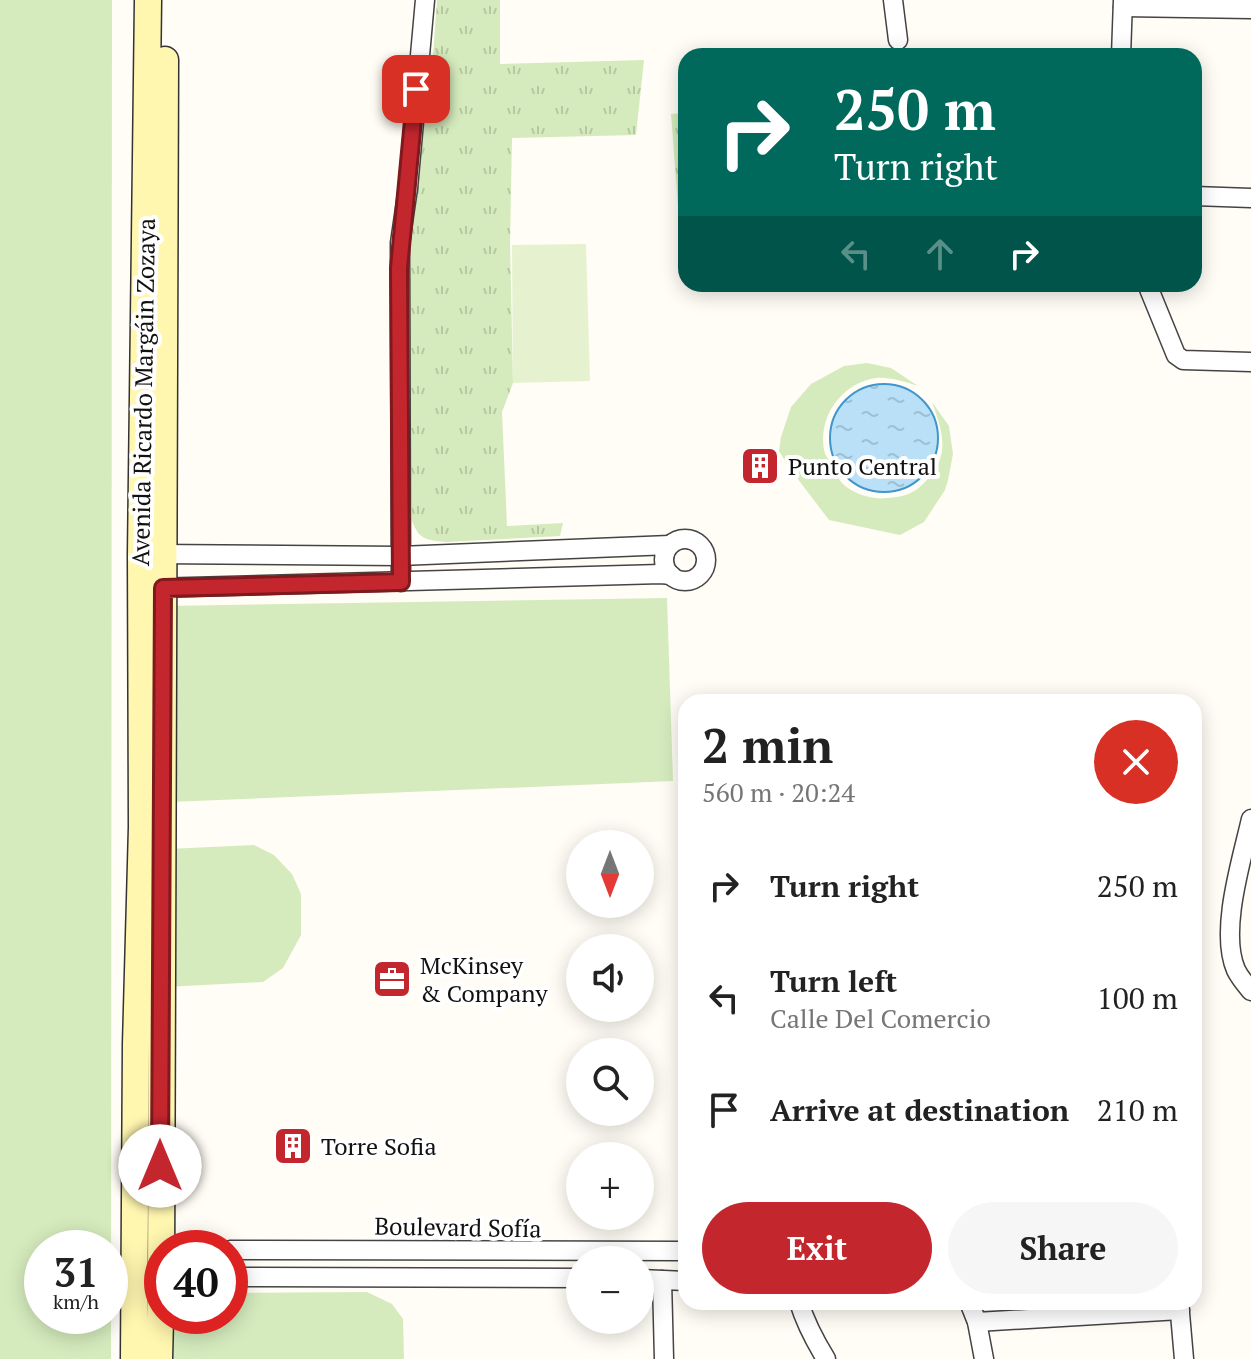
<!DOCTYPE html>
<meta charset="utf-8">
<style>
:root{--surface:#fff;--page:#f6f6f6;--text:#222;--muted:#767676;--accent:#c4262e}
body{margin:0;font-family:"PT Serif",serif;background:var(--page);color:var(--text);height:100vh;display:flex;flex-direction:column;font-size:30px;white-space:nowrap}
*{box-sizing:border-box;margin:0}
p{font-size:26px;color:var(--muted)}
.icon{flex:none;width:44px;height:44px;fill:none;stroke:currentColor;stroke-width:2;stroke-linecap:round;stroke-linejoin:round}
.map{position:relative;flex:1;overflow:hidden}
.details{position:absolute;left:678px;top:694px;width:524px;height:616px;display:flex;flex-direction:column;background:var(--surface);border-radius:24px;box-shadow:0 4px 20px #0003}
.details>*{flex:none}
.guide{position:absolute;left:678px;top:48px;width:524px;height:244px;border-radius:24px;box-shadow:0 4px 20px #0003;background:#00695c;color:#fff;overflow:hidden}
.needle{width:52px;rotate:180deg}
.fabs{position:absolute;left:566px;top:830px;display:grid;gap:16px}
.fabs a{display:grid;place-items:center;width:88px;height:88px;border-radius:50%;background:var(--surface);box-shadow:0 4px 20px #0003;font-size:40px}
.speed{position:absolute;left:24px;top:1230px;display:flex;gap:16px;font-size:40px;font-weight:700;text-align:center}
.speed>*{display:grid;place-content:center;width:104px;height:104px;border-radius:50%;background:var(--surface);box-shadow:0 4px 20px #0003;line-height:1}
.speed small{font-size:20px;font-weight:400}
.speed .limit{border:12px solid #d22;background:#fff;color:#111}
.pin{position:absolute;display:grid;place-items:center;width:68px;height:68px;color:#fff;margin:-34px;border-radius:16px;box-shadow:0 4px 12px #0006}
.me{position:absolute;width:88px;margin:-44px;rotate:0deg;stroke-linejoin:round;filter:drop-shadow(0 0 6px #0008)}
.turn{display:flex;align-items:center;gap:28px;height:168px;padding:0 24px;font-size:36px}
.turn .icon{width:104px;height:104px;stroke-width:2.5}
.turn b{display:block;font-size:56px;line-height:68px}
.lanes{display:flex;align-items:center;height:76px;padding:0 24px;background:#0003;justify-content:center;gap:40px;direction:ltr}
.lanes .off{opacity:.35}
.round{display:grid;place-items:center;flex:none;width:84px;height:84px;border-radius:42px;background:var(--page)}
.summary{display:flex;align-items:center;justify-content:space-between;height:136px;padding:0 24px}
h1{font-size:48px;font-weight:600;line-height:60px}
.action{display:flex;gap:16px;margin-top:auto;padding:16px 24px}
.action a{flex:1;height:92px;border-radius:48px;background:var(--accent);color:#fff;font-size:32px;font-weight:600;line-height:92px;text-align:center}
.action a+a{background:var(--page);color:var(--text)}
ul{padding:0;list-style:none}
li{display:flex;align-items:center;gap:24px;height:112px;padding:0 24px}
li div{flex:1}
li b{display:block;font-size:30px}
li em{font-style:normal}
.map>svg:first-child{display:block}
.grass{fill:#d5ebbd;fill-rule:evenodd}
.park{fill:url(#park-tufts)}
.pitch{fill:#e6f2cf}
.water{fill:url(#water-ripples);stroke:#3f96cf;stroke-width:2}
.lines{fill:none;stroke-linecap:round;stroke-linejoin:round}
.street-casing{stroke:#444;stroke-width:21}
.secondary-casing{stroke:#333;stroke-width:29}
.street{stroke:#fff;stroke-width:18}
.secondary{stroke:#fff6b0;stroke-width:26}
.route-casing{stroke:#7f191e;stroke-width:20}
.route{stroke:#c4262e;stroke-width:14}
.labels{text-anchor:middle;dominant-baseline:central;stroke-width:8;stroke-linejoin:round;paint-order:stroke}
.street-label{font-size:24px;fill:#111;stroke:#fff}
.poi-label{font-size:24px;fill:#111;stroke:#fff;text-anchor:start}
</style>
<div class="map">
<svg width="1251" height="1359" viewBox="0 0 1251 1359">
<defs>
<pattern id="park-tufts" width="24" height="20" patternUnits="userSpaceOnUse" patternTransform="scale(2)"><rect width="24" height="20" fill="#d5ebbd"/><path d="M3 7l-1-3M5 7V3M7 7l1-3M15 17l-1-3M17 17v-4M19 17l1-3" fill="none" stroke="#b6c8a1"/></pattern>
<pattern id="water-ripples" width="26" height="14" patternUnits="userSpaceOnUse" patternTransform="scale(2)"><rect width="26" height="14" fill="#b9e0f7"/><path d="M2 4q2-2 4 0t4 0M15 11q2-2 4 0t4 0" fill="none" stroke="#9ebfd3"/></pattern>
</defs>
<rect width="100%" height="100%" fill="#fffdf5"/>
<g class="grass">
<path d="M0 0H112L111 1359H0ZM42 1248H110V1316H42Z"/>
<path d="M867 363 891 368 918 386C905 382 890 377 876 378 842 383 818 416 824 450 825 456 830 461 833 466 835 471 838 479 842 483 853 494 872 500 887 498 903 497 914 494 925 482 951 456 943 433 932 402L949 426 953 454 948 480 945 490 924 522 900 535 829 520 788 466 779 451 781 437 791 407 811 384 844 366Z"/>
<polygon points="667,598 673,781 169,802 166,606"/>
<polygon points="254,845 274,855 292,874 301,894 301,935 283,968 263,982 165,987 168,849"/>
<polygon points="367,1292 392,1304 403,1319 404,1359 161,1359 164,1316 230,1316 230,1293"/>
</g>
<g class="park">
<path d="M437 0H500V64L644 60 636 135 512 138 510 242 513 383 502 412 507 526 563 523 560 536 446 542C427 540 419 540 412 521L408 335 413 204 432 70Z"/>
<polygon points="686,113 686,257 682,258 671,114"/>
</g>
<polygon class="pitch" points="586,244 590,381 513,383 512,245"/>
<circle class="water" cx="884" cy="438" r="54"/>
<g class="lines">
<defs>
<g id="street">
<polyline points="893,0 898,40"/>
<polyline points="1123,7 1251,9"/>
<polyline points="1121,56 1123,0"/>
<polyline points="1194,196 1251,198"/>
<polyline points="1147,284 1176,355 1183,360 1251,362"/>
<circle cx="685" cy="560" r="21"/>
<polyline points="153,554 400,556 670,545"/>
<polyline points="401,582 400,243 408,188 425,0"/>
<polyline points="152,588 661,574 671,575"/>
<path d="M1251 819C1242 859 1219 931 1236 970 1240 978 1246 985 1251 991"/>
<polyline points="230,1250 686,1251"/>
<polyline points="230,1277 580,1278"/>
<polyline points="640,1279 686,1281"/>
<polyline points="662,1280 664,1359"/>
<path d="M799 1302C805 1322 815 1341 826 1359"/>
<polyline points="969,1302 977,1322 984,1359"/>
<polyline points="1179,1302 1184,1359"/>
<polyline points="977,1322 1180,1310"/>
</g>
<g id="secondary">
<polyline points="134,1359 136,1044 142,827 141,554 148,0"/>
<polyline points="159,1359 161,1278 165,60"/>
</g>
</defs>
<use href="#street" class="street-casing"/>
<use href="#secondary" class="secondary-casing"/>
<use href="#street" class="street"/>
<use href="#secondary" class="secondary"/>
</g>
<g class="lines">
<defs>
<polyline id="route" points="160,1166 163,588 401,582 399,268 416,89"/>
</defs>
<use href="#route" class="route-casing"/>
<use href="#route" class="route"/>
</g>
<defs>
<symbol id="building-square" viewBox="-11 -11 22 22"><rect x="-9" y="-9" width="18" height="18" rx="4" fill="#c4262e" stroke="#fff"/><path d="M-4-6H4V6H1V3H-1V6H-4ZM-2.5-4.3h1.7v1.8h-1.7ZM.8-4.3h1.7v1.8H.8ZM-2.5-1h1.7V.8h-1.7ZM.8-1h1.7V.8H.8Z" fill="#fff"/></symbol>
<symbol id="office-square" viewBox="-11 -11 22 22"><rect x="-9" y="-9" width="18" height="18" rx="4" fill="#c4262e" stroke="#fff"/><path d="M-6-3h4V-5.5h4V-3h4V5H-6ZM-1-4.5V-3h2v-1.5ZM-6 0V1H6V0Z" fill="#fff"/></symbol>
</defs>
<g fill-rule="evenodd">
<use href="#building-square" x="738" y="444" width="44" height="44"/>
<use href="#office-square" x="370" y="957" width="44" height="44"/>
<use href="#building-square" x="271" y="1124" width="44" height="44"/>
</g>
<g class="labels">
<g class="street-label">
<text transform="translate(143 392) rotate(-89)">Avenida Ricardo Margáin Zozaya</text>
<text transform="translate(458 1227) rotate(1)">Boulevard Sofía</text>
</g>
<g class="poi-label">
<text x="788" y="466">Punto Central</text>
<text x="420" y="965">McKinsey<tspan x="420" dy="28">&amp; Company</tspan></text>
<text x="321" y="1146">Torre Sofia</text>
</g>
</g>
</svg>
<div class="fabs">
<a><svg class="needle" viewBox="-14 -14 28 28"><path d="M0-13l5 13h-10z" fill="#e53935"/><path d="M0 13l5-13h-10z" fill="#767676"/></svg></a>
<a><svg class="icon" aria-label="sound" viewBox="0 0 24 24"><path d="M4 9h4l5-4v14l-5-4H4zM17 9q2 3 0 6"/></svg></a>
<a><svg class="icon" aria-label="search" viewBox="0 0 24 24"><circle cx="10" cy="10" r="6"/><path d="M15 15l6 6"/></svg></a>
<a>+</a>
<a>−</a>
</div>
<div class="speed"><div>31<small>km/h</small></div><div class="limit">40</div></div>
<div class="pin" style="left:416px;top:89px;background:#d93025"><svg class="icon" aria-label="arrive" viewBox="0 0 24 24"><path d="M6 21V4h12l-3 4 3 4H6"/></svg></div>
<svg class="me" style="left:160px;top:1166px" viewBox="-20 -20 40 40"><circle r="19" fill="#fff"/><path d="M0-13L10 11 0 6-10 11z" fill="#c4262e"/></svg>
<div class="guide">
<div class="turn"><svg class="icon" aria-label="right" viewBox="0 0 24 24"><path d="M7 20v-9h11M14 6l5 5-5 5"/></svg><div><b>250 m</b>Turn right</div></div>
<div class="lanes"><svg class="icon off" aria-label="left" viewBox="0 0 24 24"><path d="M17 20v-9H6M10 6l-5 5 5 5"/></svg><svg class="icon off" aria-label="ahead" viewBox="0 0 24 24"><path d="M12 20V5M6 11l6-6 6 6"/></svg><svg class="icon" aria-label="right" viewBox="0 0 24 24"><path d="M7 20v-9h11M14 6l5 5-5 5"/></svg></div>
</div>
<section class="details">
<div class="summary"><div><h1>2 min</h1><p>560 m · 20:24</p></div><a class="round" style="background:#d93025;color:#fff"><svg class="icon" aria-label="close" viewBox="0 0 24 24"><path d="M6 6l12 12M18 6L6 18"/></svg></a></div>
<ul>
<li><svg class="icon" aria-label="right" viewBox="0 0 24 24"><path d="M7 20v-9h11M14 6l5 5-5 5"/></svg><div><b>Turn right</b></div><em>250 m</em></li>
<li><svg class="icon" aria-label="left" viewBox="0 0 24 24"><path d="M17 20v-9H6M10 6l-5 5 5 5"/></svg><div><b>Turn left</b><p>Calle Del Comercio</p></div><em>100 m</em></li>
<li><svg class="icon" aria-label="arrive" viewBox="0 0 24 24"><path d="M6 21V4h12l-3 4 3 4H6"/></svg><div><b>Arrive at destination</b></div><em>210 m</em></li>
</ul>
<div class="action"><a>Exit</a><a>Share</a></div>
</section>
</div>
